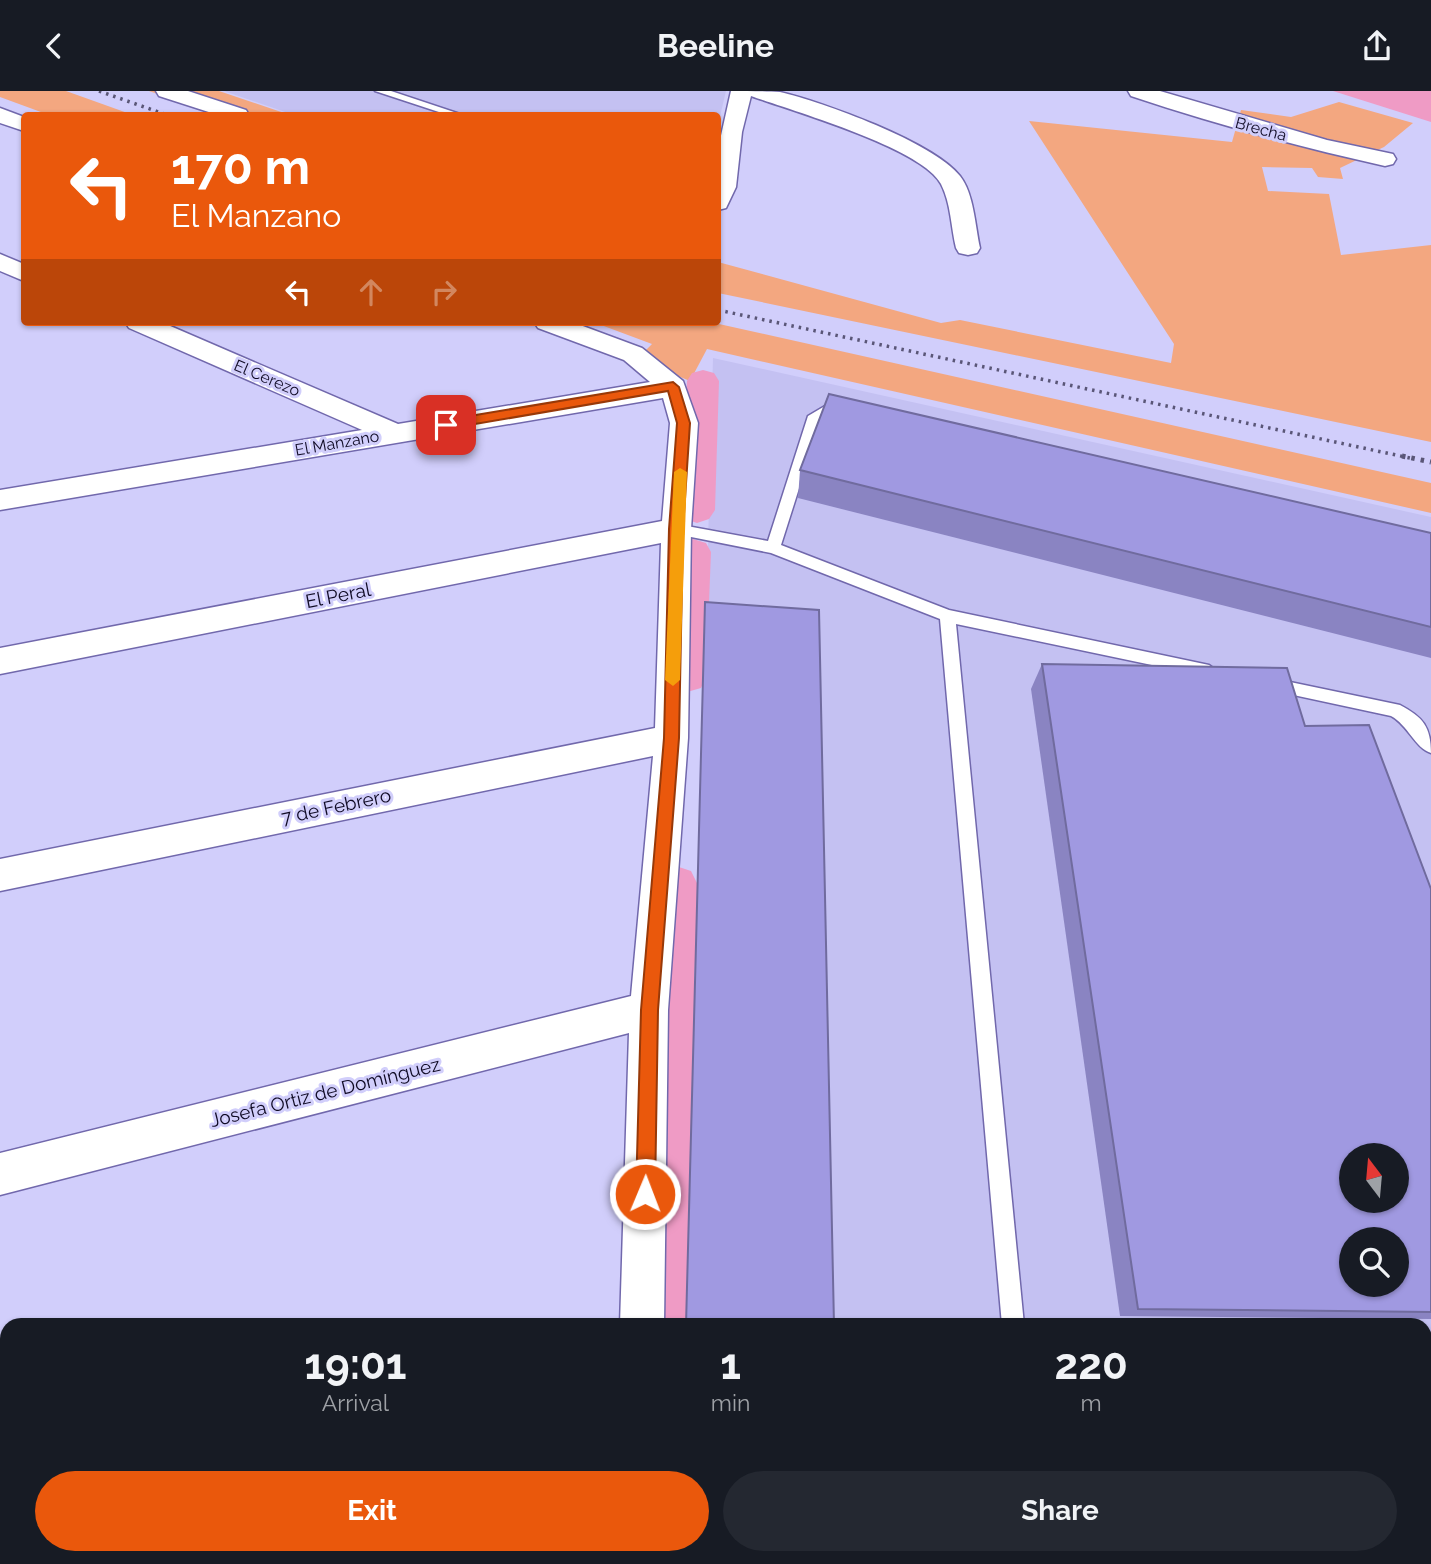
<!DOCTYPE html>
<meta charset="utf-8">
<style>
:root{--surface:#171b24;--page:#242831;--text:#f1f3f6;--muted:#9ea1a6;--accent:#ea580c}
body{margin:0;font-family:Raleway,sans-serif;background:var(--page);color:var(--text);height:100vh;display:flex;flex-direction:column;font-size:26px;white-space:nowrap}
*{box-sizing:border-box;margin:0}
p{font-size:23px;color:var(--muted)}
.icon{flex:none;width:38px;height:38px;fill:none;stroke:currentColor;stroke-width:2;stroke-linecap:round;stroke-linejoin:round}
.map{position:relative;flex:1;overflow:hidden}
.details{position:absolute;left:0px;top:1227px;width:1432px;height:247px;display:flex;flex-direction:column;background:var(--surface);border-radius:21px 21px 0 0;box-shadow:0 2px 5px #0004}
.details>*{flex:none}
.top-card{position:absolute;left:21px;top:21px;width:700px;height:214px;border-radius:7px;box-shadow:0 2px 5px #0004;background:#ea580c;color:#fff;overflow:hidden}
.needle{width:46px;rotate:344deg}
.fabs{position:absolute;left:1339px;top:1052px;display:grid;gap:14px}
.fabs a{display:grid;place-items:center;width:70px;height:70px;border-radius:50%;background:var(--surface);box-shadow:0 2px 5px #0004;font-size:35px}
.pin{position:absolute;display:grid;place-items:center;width:60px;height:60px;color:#fff;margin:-30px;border-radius:14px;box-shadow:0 4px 10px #0006}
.me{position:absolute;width:77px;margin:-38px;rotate:1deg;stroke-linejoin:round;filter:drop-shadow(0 0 5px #0008)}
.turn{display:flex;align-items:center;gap:24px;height:147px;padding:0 35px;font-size:32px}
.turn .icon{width:91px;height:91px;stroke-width:2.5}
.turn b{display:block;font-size:49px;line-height:60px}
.lanes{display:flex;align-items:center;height:66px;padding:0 35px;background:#0003;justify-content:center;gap:35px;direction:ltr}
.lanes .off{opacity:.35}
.eta{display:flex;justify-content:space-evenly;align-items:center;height:119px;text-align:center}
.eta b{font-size:42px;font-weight:700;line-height:49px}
.button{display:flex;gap:14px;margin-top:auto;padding:14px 35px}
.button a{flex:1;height:80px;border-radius:42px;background:var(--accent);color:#fff;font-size:28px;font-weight:700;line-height:80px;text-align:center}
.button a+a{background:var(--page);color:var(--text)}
header{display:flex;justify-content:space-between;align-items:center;height:91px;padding:0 35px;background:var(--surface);font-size:32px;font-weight:700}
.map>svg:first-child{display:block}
.built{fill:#c4c1f2;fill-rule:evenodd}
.green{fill:#f3a780}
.water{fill:#ef9bc5}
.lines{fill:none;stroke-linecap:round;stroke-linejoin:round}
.stream{fill:#ef9bc5;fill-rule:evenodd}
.canal{fill:#ef9bc5;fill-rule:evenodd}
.lane-casing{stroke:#7168ac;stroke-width:3}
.street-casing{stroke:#7168ac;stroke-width:3}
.lane{fill:#fff;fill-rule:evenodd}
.street{fill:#fff;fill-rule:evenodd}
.rail-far1{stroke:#5a5677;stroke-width:3.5;stroke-dasharray:2.5 5;stroke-linecap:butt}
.rail{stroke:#5a5677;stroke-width:5;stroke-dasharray:3.5 6;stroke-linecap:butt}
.wall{fill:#8a84c2}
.building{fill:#a099e1;stroke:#706b9e;stroke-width:2;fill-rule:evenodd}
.route{fill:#ea580c;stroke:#983908;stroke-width:2}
.slow{fill:#f59e0b}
.labels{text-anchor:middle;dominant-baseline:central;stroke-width:6;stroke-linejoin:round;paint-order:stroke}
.far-street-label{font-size:16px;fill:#0f0a24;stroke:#d1cefb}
.street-label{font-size:19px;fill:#0f0a24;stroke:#d1cefb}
</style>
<header><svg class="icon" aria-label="back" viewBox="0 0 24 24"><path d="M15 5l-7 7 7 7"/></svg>Beeline<svg class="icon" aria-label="share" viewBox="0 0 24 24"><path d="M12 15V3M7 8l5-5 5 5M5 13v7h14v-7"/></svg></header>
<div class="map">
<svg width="1431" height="1473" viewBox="0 0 1431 1473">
<rect width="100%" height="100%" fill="#d1cefb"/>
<g class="built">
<polygon points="224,0 726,0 718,34 718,24 294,24"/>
<path d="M713 267 1431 426V1473H681V1466H1424V1234H687ZM1351 1064H1396V1110H1351ZM1351 1148H1396V1194H1351Z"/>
</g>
<g class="green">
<polygon points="0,0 66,0 133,24 49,24 0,6"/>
<polygon points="149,0 219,0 290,24 217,24"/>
<polygon points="1339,11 1413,32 1384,56 1340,77 1343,88 1318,86 1312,77 1262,76 1268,100 1329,103 1341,164 1431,154 1431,351 718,202 718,171 941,232 960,229 1171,272 1174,253 1029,30 1232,51 1241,19 1291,26"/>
<polygon points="593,231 710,231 1431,392 1431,422 707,258 690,290 637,268 652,253"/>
</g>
<polygon class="water" points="1333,0 1431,0 1431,31"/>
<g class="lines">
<polygon class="stream" points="624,1466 641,1466 639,1473 623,1473"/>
<g class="canal">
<polygon points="703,279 714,282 719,290 715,419 709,428 697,432 685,428 679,419 687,290 692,282"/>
<polygon points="693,448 706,452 711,461 706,586 701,597 687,601 673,597 668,586 675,461 680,452"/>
<polygon points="676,775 691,780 698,794 694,895 695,1234 643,1234 648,895 654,794 661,780"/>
</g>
<defs>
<g id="lane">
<polygon points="375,0 391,0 463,24 448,24"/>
<polygon points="830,312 847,317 849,320 842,325 832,322 821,328 781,454 949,519 1209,574 1217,580 1209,586 956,533 1024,1234 1002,1234 940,528 771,462 676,443 669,438 676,433 768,450 808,325"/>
<path d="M1271 587 1400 614C1423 626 1431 636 1431 662 1415 657 1408 634 1391 625L1265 598 1263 593 1265 588Z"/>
<polygon points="1431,1291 1431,1313 1424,1314 1424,1292"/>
<polygon points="892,1466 918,1466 915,1473 889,1473"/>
<polygon points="1129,1466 1156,1466 1159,1473 1132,1473"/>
<rect x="1375" y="1466" width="24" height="7"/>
</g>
<g id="street">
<polygon points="156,0 188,0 246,19 249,24 218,24 159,5"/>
<path d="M731 0C746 0 765 0 780 1 823 11 933 51 960 85 974 103 975 134 980 157L977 162 968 164 959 162 956 157C951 137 951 112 941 93 922 57 792 20 751 5L742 41 736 96 726 117 718 119V58Z"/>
<path d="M1128 0H1160L1327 49 1393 63 1396 68 1393 73 1385 75C1299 56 1215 33 1131 5Z"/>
<polygon points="0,17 24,26 24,40 0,32"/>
<polygon points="0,163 24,173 24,190 0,180"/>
<polygon points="125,231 161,231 398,333 650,291 624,269 538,237 534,231 572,231 642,257 683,290 698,332 691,438 688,647 668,919 664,1234 620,1234 629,942 0,1104 0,1062 631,905 653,665 0,800 0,768 655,637 661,452 0,583 0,557 662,430 670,332 663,307 0,419 0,399 362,339 129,237"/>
<polygon points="7,1436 7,1466 28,1466 26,1473 0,1473 0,1437"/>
</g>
</defs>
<use href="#lane" class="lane-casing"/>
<use href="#street" class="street-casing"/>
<use href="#lane" class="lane"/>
<use href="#street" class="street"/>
<g class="rail-far1">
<polyline points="99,0 167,24"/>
<polyline points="718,219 1410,367"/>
</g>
<polyline class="rail" points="1402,365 1431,371"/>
</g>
<g class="wall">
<polygon points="800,379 1431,442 1431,567 798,407"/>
<polygon points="1042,573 1305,635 1431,798 1431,1228 1120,1225 1031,598"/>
</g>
<g class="building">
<polygon points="829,303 1431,442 1431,536 800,379"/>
<polygon points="705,511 819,519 834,1234 686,1234"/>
<path d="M1042 573 1287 577 1305 635 1369 634 1431 798V1221L1138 1218ZM1351 1064H1396V1110H1351ZM1351 1148H1396V1194H1351Z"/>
</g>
<polygon class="route" points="673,291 679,296 690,332 683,438 679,647 658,919 655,1103 652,1110 645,1112 639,1110 636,1103 641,919 664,647 669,438 677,332 668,300 446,338 439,334 446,329"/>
<polygon class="slow" points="680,377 687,381 680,589 673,595 665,589 674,381"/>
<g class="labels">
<g class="far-street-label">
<text transform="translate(1261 38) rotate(15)">Brecha</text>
<text transform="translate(267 287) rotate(23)">El Cerezo</text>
<text transform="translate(337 352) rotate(-10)">El Manzano</text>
</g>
<g class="street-label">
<text transform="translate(338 504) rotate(-11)">El Peral</text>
<text transform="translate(336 715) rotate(-12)">7 de Febrero</text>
<text transform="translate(325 1001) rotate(-14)">Josefa Ortiz de Domínguez</text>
</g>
</g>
</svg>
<div class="fabs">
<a><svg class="needle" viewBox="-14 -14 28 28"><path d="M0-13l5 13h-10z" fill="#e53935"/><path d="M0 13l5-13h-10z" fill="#9ea1a6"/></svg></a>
<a><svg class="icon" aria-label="search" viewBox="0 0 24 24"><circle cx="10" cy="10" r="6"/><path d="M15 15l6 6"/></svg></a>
</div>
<div class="pin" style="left:446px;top:334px;background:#d93025"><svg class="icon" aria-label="arrive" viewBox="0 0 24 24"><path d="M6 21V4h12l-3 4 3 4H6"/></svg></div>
<svg class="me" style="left:645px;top:1103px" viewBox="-20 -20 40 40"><circle r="17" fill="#ea580c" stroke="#fff" stroke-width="3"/><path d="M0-11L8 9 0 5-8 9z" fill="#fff"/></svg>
<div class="top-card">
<div class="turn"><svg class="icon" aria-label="left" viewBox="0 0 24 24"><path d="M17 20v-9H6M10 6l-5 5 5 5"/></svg><div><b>170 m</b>El Manzano</div></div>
<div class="lanes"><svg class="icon" aria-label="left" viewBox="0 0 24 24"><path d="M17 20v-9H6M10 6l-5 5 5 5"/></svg><svg class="icon off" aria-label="ahead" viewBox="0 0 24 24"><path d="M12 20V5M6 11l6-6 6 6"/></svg><svg class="icon off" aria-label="right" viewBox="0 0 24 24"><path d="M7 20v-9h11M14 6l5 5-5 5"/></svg></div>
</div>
<section class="details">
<div class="eta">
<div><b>19:01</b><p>Arrival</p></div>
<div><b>1</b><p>min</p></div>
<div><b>220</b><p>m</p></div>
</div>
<div class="button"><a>Exit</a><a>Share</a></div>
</section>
</div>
